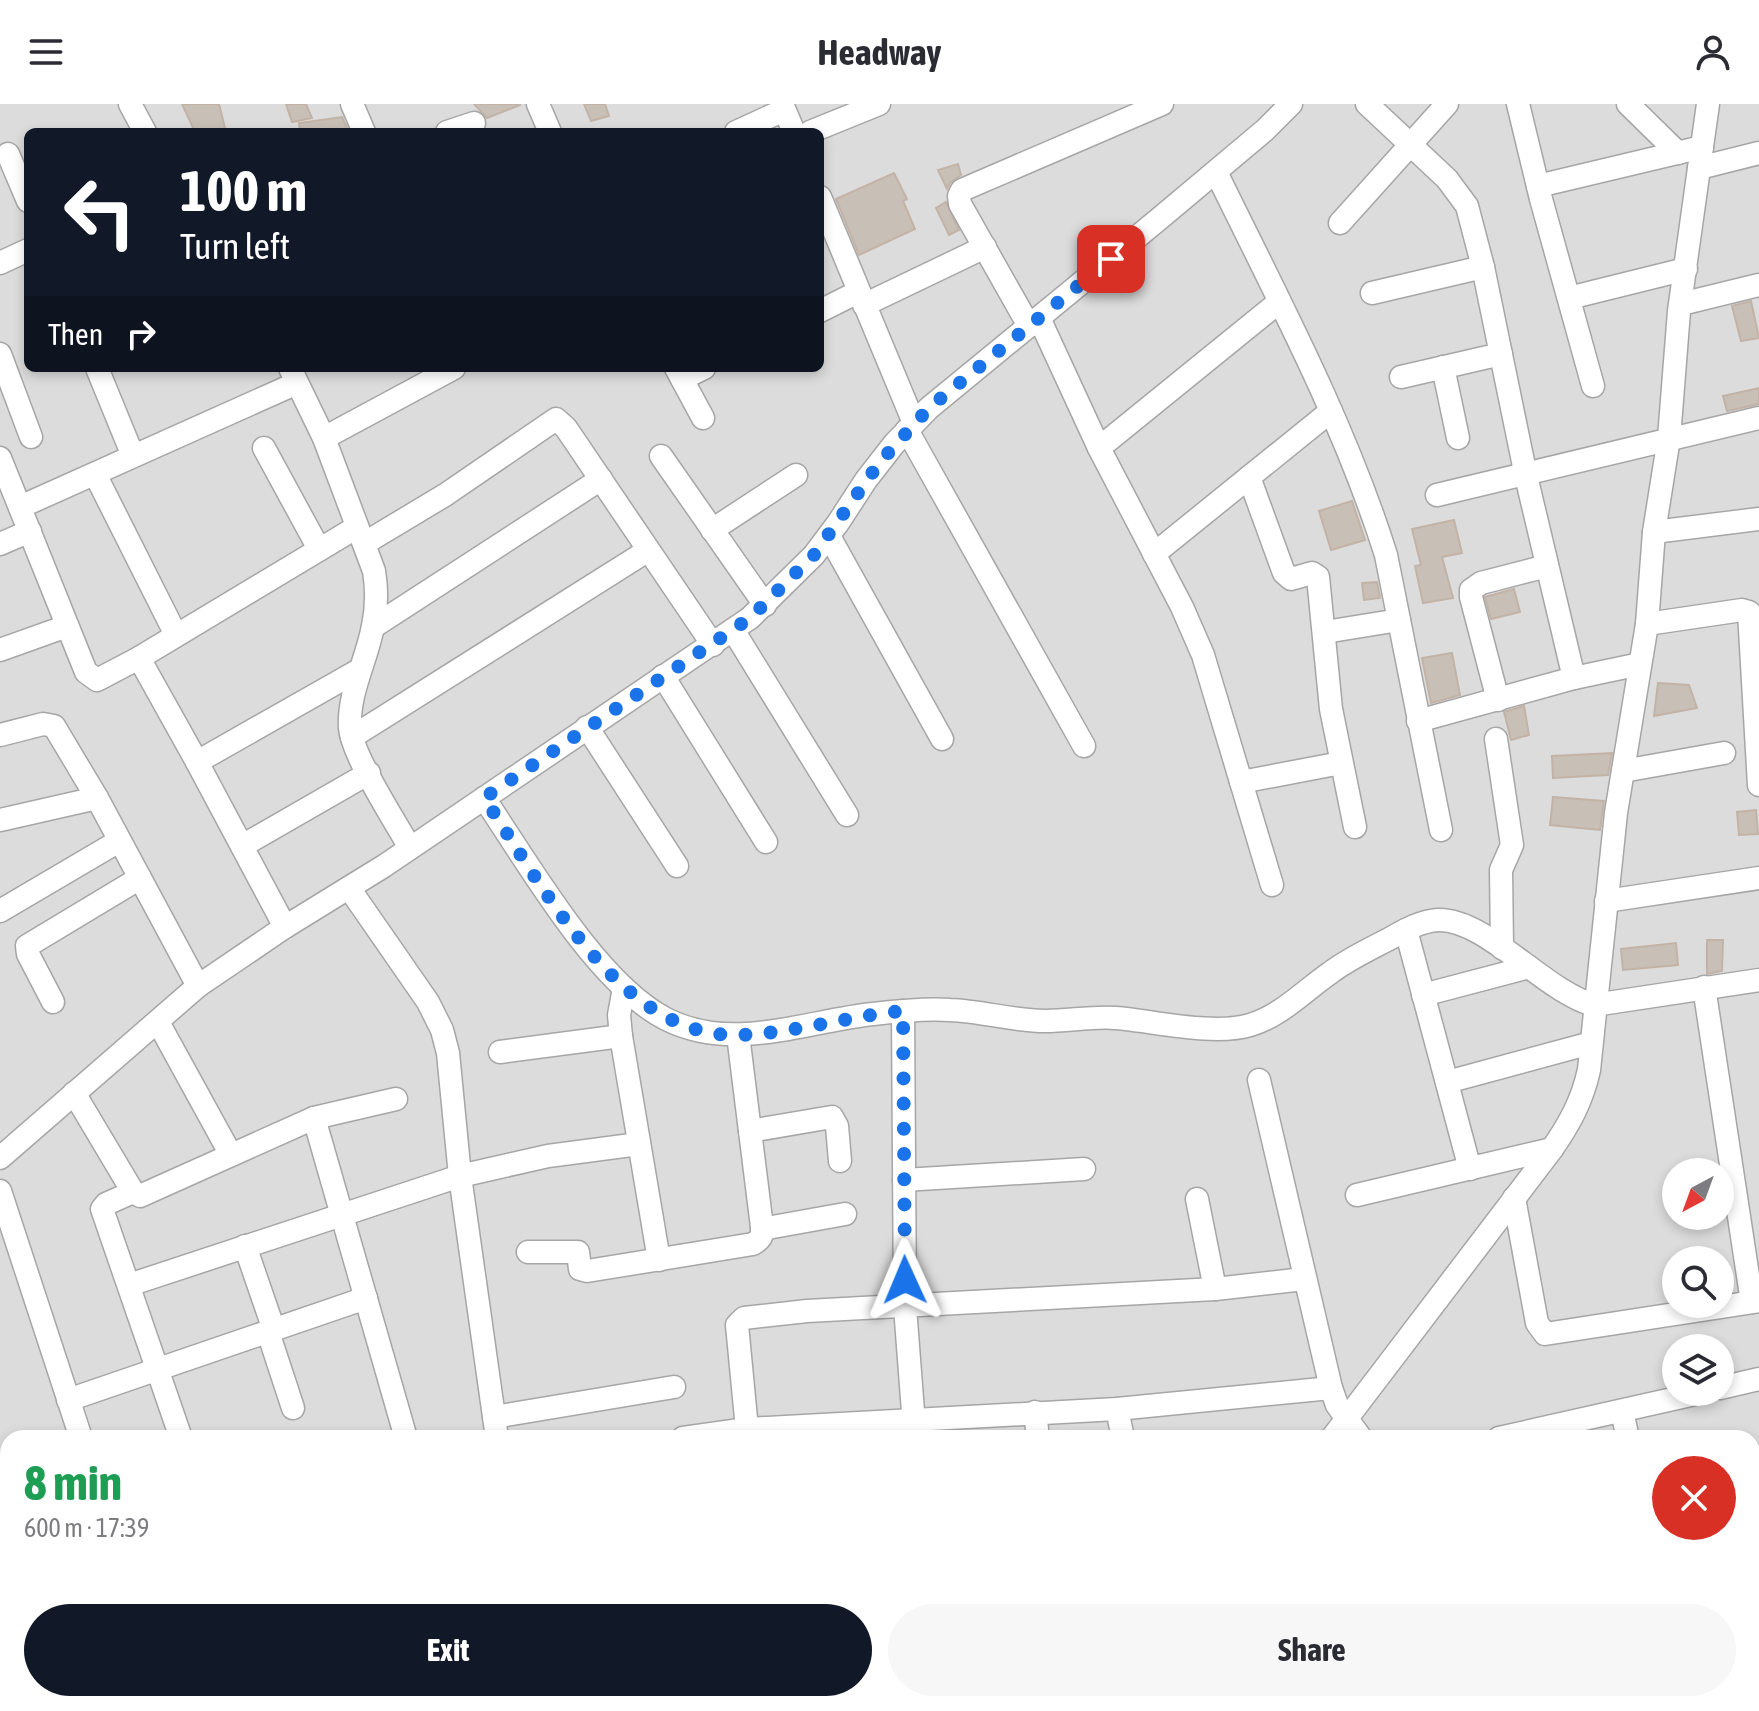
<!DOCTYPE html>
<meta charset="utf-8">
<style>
:root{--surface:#fff;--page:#f7f7f7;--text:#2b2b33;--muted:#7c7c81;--accent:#111827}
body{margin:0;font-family:"Asap Condensed",sans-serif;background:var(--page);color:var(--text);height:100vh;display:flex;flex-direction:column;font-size:30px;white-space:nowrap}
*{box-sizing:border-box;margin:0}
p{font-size:26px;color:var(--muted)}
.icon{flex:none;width:44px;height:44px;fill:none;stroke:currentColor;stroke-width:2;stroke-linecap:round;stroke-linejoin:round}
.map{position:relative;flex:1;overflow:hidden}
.sheet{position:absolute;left:0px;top:1326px;width:1760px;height:282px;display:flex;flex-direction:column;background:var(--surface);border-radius:24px 24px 0 0;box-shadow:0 4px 12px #0003}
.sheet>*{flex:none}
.top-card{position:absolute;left:24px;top:24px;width:800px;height:244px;border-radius:12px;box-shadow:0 4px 12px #0003;background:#111827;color:#fff;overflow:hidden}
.needle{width:52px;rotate:221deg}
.controls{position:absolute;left:1662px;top:1054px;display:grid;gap:16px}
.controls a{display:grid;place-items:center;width:72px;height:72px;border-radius:50%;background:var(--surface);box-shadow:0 4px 12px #0003;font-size:40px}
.pin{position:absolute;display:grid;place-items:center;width:68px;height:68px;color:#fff;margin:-34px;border-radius:16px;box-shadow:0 4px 12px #0006}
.me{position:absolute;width:88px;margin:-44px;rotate:359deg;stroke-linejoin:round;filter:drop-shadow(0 0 6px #0008)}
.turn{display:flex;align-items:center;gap:28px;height:168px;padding:0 24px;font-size:36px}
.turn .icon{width:104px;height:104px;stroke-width:2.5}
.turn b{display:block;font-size:56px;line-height:68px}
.then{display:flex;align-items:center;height:76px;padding:0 24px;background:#0003;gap:16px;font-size:30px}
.round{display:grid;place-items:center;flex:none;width:84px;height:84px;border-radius:42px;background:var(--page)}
.summary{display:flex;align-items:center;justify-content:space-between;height:136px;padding:0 24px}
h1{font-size:48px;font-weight:700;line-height:60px;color:#1e9e55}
.action{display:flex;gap:16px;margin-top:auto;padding:16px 24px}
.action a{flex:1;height:92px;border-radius:48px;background:var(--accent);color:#fff;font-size:32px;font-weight:700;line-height:92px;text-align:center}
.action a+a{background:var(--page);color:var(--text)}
header{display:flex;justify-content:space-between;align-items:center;height:104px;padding:0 24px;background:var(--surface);font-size:36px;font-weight:700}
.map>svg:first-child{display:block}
.residential{fill:#dddcdc;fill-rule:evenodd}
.building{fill:#c8bfb7;stroke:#c3b3a6;stroke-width:2}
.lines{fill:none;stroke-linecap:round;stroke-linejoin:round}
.minor-casing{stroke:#a6a6a6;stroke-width:25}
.minor{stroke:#fff;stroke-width:22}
.route{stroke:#1a73e8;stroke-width:14;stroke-dasharray:0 25.2}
</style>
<header><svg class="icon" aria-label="menu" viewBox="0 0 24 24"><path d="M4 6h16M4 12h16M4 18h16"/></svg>Headway<svg class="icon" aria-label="person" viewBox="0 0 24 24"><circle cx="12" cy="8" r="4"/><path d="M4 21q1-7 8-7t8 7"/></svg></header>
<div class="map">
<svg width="1759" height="1607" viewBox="0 0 1759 1607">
<rect width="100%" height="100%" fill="#f0ece4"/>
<path class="residential" d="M0 0H1759V1607H0ZM28 28H820V264H28ZM1676 1068H1720V1112H1676ZM1676 1156H1720V1200H1676ZM1676 1244H1720V1288H1676ZM8 1334H1752V1600H8Z"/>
<g class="building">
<polygon points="182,0 219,0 226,28 195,28"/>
<polygon points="286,0 306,0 312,14 292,18"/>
<polygon points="474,0 520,0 520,1 487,14"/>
<polygon points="584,0 605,0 609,12 591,17"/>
<polygon points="342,13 349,28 300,28 299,19"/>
<polygon points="958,60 961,71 950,79 947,85 938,66"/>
<polygon points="894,69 907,95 903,97 915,125 859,151 836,95"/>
<polygon points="946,98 959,126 949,131 936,104"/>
<polygon points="1751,197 1759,234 1741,237 1732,202"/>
<polygon points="1759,284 1759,300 1727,307 1723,292"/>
<polygon points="1352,397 1365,436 1331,446 1319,407"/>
<polygon points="1454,416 1462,449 1442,453 1453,494 1423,499 1415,462 1421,461 1412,425"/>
<polygon points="1377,478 1380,494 1364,496 1362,479"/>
<polygon points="1514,485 1520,508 1491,515 1485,493"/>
<polygon points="1452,549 1460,591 1431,599 1422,554"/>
<polygon points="1658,579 1689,581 1697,604 1654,612"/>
<polygon points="1524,602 1529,631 1511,636 1504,608"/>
<polygon points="1612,649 1608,671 1553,674 1552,652"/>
<polygon points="1553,693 1604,697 1600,726 1550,721"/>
<polygon points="1756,706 1758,730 1739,731 1737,708"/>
<polygon points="1707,836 1723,836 1722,867 1707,870"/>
<polygon points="1676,839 1678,861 1623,866 1621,845"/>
</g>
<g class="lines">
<defs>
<g id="minor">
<polyline points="130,0 145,28"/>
<polyline points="352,0 364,28"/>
<polyline points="538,0 550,28"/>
<polyline points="782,0 794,28"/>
<polyline points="1367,0 1447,75 1467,102 1483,163 1526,372 1574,574 1640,560"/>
<polyline points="1518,0 1541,95 1593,282"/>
<polyline points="1628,0 1678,49"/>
<polyline points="447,28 474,19"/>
<polyline points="736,28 784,6"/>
<polyline points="810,28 879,0"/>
<polyline points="8,50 28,97"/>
<polyline points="1699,64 1759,49"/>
<path d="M1216 68C1277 193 1344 318 1386 451L1441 726"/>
<polyline points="1538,82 1702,43"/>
<polyline points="820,93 914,319"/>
<polyline points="1340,119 1447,0"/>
<polyline points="0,159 28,146"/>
<polyline points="1372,189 1483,163"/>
<polyline points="1569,194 1686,165"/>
<polyline points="1681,200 1759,181"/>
<polyline points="864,201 985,143"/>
<polyline points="820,207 858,188"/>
<polyline points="1039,214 1099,344 1182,503 1203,551 1272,781"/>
<polyline points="1029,222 960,100 959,92 962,86 1162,0"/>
<polyline points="0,250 31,333"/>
<polyline points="1443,263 1458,334"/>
<polyline points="97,264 133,352"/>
<path d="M290 264 324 334 374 467C377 485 377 503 373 522 367 556 348 588 350 624 352 651 395 717 410 744"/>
<polyline points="676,264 703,314"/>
<polyline points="1401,273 1501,250"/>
<polyline points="682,275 704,264"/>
<polyline points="907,326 1084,642"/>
<polyline points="324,334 454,264"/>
<polyline points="264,344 319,445"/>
<polyline points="1099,344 1279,198"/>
<polyline points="661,352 765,501"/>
<polyline points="0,354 86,568 97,576 139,554"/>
<polyline points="95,370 176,531"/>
<polyline points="1249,373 1284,469 1291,475 1312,469 1318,473 1331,605 1355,723"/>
<polyline points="1437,391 1759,314"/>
<polyline points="20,403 297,279"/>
<polyline points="712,426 796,371"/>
<polyline points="1654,428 1759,415"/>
<polyline points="829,432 942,635"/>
<polyline points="365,439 445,391 556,315 566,324 713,541"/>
<polyline points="0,440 30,427"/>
<polyline points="1154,450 1331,307"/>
<polyline points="1647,520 1742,506 1749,508 1759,681"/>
<polyline points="373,523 601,375"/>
<polyline points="733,526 847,711"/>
<polyline points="1325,528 1399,516"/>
<polyline points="0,546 67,522"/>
<polyline points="663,572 766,738"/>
<polyline points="1498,596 1471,493 1471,486 1481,479 1547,462"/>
<polyline points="1418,617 1574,574"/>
<polyline points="587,623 677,762"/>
<polyline points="0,631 43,620 54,622 97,694 198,882"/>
<polyline points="352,633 647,447"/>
<polyline points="1496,635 1512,741 1501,766 1502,844"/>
<polyline points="197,658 359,566"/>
<polyline points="1623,667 1724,649"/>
<polyline points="1241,678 1341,659"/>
<path d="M484 694C528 759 596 879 666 915 733 949 805 917 873 910 898 907 925 904 950 906 982 907 1013 917 1045 917 1069 917 1093 912 1116 914 1154 917 1214 932 1250 921 1281 912 1304 887 1330 869 1348 855 1370 845 1391 834 1405 826 1421 817 1438 816 1485 814 1545 888 1594 901L1759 876"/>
<polyline points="0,716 97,694"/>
<polyline points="242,742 369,669"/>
<polyline points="349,784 428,898 442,926 448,949 460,1072 497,1334"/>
<polyline points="1606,797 1759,774"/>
<polyline points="0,807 119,737"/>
<polyline points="285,823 197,658 139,554 357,423"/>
<polyline points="1406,826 1470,1065"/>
<polyline points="1704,883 1752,1198"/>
<polyline points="624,884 619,911 621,932 659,1156"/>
<polyline points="1423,891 1529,863"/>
<polyline points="53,898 28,850 27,842 140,774"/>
<polyline points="903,907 905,1203 915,1334"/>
<polyline points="158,918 231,1051"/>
<polyline points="500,948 621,932"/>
<polyline points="1259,976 1331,1284 1337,1301 1361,1334"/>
<polyline points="1447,978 1591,939"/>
<polyline points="74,989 133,1088 140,1092 314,1014 396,995"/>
<polyline points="314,1014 406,1334"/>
<polyline points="750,1027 832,1013 837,1022 840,1057"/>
<polyline points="0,1054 198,882 285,823 384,762 750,514 814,451 838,419 866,376 894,340 929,304 1159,115 1265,26 1291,0"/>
<polyline points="904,1076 1084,1065"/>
<polyline points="0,1087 81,1334"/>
<polyline points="133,1088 106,1100 102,1105 181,1334"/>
<polyline points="1357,1091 1552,1045"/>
<polyline points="1514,1094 1537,1219 1545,1230 1759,1197"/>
<polyline points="1197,1095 1215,1185"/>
<polyline points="762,1125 845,1110"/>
<polyline points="245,1142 274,1226"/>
<path d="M528 1148H578L580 1165 587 1167 753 1140C761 1135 763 1132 762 1123L738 931"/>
<polyline points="129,1181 460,1072 548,1052 639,1040"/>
<polyline points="268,1228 293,1304"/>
<polyline points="1720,1284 1759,1275"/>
<polyline points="68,1296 366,1194"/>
<polyline points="1117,1305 1123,1334"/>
<polyline points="1035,1308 1038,1334"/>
<polyline points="1622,1308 1628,1334"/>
<polyline points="494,1313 674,1283"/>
<polyline points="747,1325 737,1221 744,1214 807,1207 1215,1185 1304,1175"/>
<polyline points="683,1334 747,1325 1117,1305 1331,1284"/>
<path d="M1332 1334 1552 1045C1570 1019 1582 997 1589 966L1616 709 1647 520 1654 428 1669 334 1679 207 1708 0"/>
<polyline points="1499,1334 1704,1288"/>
<polyline points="1752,1362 1759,1361"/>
<polyline points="0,1391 8,1426"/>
<polyline points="1752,1458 1759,1457"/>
<polyline points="0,1498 8,1495"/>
<polyline points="48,1600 50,1607"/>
<polyline points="143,1600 145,1607"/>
<polyline points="245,1600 246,1607"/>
<polyline points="338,1600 339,1607"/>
<polyline points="529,1600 530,1607"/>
<polyline points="617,1600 617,1607"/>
<polyline points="933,1600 933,1607"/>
<polyline points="1045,1600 1046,1607"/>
<polyline points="1170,1600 1171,1607"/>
<polyline points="1572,1600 1574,1607"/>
<polyline points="1690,1600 1692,1607"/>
<polyline points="719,1607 720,1600"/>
<polyline points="817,1607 817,1600"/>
<polyline points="1127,1607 1132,1600"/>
</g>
</defs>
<use href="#minor" class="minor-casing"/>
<use href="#minor" class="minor"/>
</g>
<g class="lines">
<path class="route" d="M905 1176 903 907C849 912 795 929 740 931 621 936 542 780 484 694L750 514 814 451 880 358 929 304 1111 155"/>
</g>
</svg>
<div class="controls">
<a><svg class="needle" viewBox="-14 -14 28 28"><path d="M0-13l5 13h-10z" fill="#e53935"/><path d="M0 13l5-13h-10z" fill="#7c7c81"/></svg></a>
<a><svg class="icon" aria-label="search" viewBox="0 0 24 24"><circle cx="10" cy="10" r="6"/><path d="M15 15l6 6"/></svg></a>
<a><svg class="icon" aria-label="layers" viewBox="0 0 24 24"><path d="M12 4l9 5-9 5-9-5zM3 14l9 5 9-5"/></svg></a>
</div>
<div class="pin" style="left:1111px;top:155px;background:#d93025"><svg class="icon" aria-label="arrive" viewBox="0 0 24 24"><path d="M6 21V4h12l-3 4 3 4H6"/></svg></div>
<svg class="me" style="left:905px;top:1176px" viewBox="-20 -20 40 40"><path d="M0-17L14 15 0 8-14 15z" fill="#1a73e8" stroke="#fff" stroke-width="4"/></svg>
<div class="top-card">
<div class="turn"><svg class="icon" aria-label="left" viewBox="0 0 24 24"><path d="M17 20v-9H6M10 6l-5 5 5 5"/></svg><div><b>100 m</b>Turn left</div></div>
<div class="then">Then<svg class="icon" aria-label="right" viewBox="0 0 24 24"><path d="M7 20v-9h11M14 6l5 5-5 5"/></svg></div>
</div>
<section class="sheet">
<div class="summary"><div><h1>8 min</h1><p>600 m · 17:39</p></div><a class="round" style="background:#d93025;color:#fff"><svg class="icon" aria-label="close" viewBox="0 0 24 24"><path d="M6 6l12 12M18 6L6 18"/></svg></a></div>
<div class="action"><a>Exit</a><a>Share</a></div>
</section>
</div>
